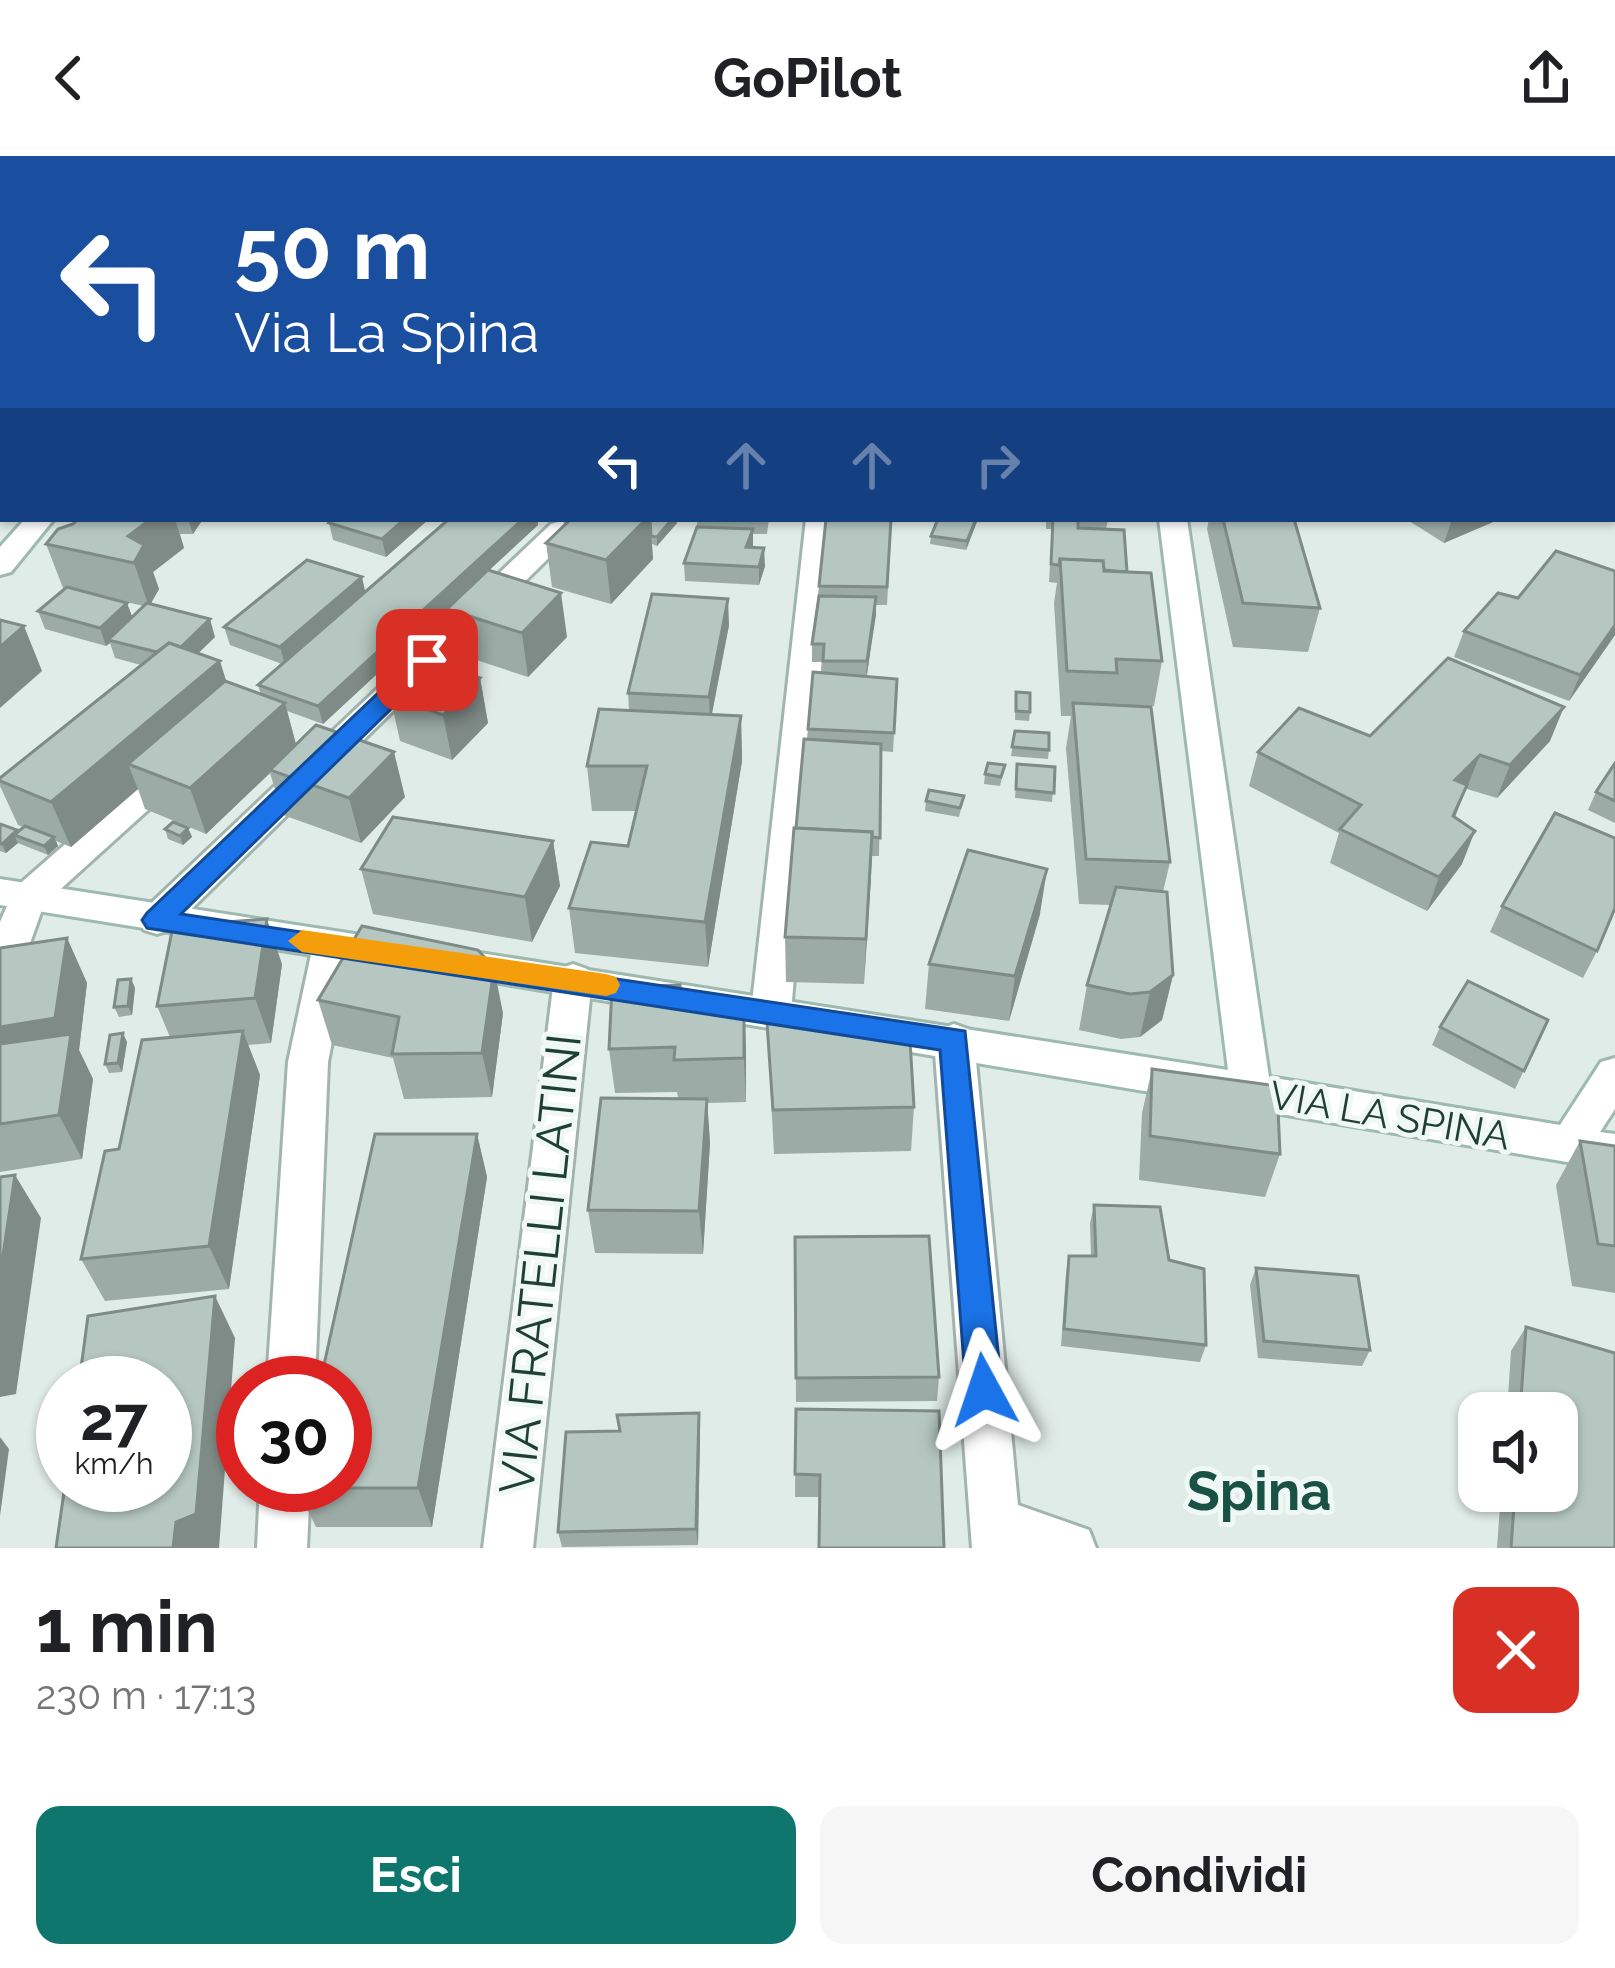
<!DOCTYPE html>
<html lang="it">
<meta charset="utf-8">
<style>
:root{--surface:#fff;--page:#f6f6f6;--text:#202124;--muted:#757577;--accent:#0f766e}
body{margin:0;font-family:Raleway,sans-serif;background:var(--page);color:var(--text);height:100vh;display:flex;flex-direction:column;font-size:45px;white-space:nowrap}
*{box-sizing:border-box;margin:0}
p{font-size:39px;color:var(--muted)}
.icon{flex:none;width:66px;height:66px;fill:none;stroke:currentColor;stroke-width:2;stroke-linecap:round;stroke-linejoin:round}
.map{position:relative;height:1392px;overflow:hidden}
.side{display:flex;flex-direction:column;background:var(--surface);flex:1}
.side>*{flex:none}
.top-card{position:absolute;left:0px;top:0px;width:1617px;height:366px;box-shadow:0 3px 9px #0004;background:#1a4fa0;color:#fff;overflow:hidden}
.fabs{position:absolute;left:1458px;top:1236px;display:grid;gap:24px}
.fabs a{display:grid;place-items:center;width:120px;height:120px;border-radius:24px;background:var(--surface);box-shadow:0 3px 9px #0004;font-size:60px}
.speed{position:absolute;left:36px;top:1200px;display:flex;gap:24px;font-size:60px;font-weight:700;text-align:center}
.speed>*{display:grid;place-content:center;width:156px;height:156px;border-radius:50%;background:var(--surface);box-shadow:0 3px 9px #0004;line-height:1}
.speed small{font-size:30px;font-weight:400}
.speed .limit{border:18px solid #d22;background:#fff;color:#111}
.pin{position:absolute;display:grid;place-items:center;width:102px;height:102px;color:#fff;margin:-51px;border-radius:24px;box-shadow:0 6px 18px #0006}
.me{position:absolute;width:132px;margin:-66px;rotate:355deg;stroke-linejoin:round;filter:drop-shadow(0 0 9px #0008)}
.turn{display:flex;align-items:center;gap:42px;height:252px;padding:0 36px;font-size:54px}
.turn .icon{width:156px;height:156px;stroke-width:2.5}
.turn b{display:block;font-size:84px;line-height:102px}
.lanes{display:flex;align-items:center;height:114px;padding:0 36px;background:#0003;justify-content:center;gap:60px;direction:ltr}
.lanes .off{opacity:.35}
.round{display:grid;place-items:center;flex:none;width:126px;height:126px;border-radius:24px;background:var(--page)}
.overview{display:flex;align-items:center;justify-content:space-between;height:204px;padding:0 36px}
h1{font-size:72px;font-weight:700;line-height:90px}
.cta{display:flex;gap:24px;margin-top:auto;padding:24px 36px}
.cta a{flex:1;height:138px;border-radius:24px;background:var(--accent);color:#fff;font-size:48px;font-weight:700;line-height:138px;text-align:center}
.cta a+a{background:var(--page);color:var(--text)}
header{display:flex;justify-content:space-between;align-items:center;height:156px;padding:0 36px;background:var(--surface);font-size:54px;font-weight:700}
.map>svg:first-child{display:block}
.lines{fill:none;stroke-linecap:round;stroke-linejoin:round}
.lane-casing{stroke:#a2b4ae;stroke-width:6}
.street-casing{stroke:#a2b4ae;stroke-width:6}
.secondary-casing{stroke:#9db9b0;stroke-width:6}
.path{stroke:#7eb2a3;stroke-width:4.5;stroke-dasharray:4.5 6;stroke-linecap:butt}
.lane{fill:#fff;fill-rule:evenodd}
.street{fill:#fff;fill-rule:evenodd}
.secondary{fill:#fff;fill-rule:evenodd}
.wall{fill:#9caba5;fill-rule:evenodd}
.shaded-wall{fill:#7f8b86}
.building{fill:#b5c7c0;stroke:#7f8b86;stroke-width:3}
.route{fill:#1a73e8;stroke:#114b97;stroke-width:3}
.slow{fill:#f59e0b}
.labels{text-anchor:middle;dominant-baseline:central;stroke-width:10;stroke-linejoin:round;paint-order:stroke}
.street-label{font-size:39px;fill:#1f3e36;stroke:#f0f8f5}
.near-street-label{font-size:48px;fill:#1f3e36;stroke:#f0f8f5}
.near-quarter-label{font-size:54px;font-weight:bold;fill:#1a5145;stroke:#f0f8f5}
</style>
<header><svg class="icon" aria-label="back" viewBox="0 0 24 24"><path d="M15 5l-7 7 7 7"/></svg>GoPilot<svg class="icon" aria-label="share" viewBox="0 0 24 24"><path d="M12 15V3M7 8l5-5 5 5M5 13v7h14v-7"/></svg></header>
<div class="map">
<svg width="1615" height="1392" viewBox="0 0 1615 1392">
<rect width="100%" height="100%" fill="#e0ece7"/>
<g class="lines">
<defs>
<g id="lane">
<polygon points="1372,0 1386,0 1387,3 1373,3"/>
<rect x="0" y="329" width="3" height="12"/>
</g>
<g id="street">
<rect x="849" y="0" width="22" height="3"/>
<polygon points="1110,0 1132,0 1133,3 1111,3"/>
<polygon points="3,122 3,137 0,138 0,123"/>
<polygon points="806,363 834,363 791,856 785,867 771,871 757,867 751,856"/>
<polygon points="561,365 576,374 571,380 170,774 157,778 144,774 138,764 144,754 551,368"/>
<polygon points="178,597 190,600 195,608 190,616 44,748 19,818 14,828 0,833 0,766 15,732 166,600"/>
<polygon points="332,775 345,779 351,789 328,906 315,1227 267,1227 288,906 313,789 319,779"/>
<polygon points="573,808 587,813 592,823 533,1392 483,1392 554,823 559,813"/>
<polygon points="954,868 968,873 974,884 1018,1349 1089,1374 1096,1392 972,1392 934,884 940,873"/>
<polygon points="260,1329 310,1329 307,1392 257,1392"/>
</g>
<g id="secondary">
<polygon points="301,0 323,0 299,3"/>
<polygon points="25,363 54,363 11,416 0,419 0,391"/>
<polygon points="1159,363 1187,363 1269,921 1560,969 1601,906 1615,902 1615,953 1600,976 1615,978 1615,1014 434,816 429,806 434,796 448,792 1228,914"/>
<polygon points="0,723 393,784 407,788 412,798 407,808 393,812 0,749"/>
</g>
</defs>
<use href="#lane" class="lane-casing"/>
<use href="#street" class="street-casing"/>
<use href="#secondary" class="secondary-casing"/>
<polyline class="path" points="225,0 284,3"/>
<use href="#lane" class="lane"/>
<use href="#street" class="street"/>
<use href="#secondary" class="secondary"/>
</g>
<g class="wall">
<polygon points="0,0 81,0 78,3 3,3 3,10 0,10"/>
<polygon points="487,0 637,0 635,3 502,3"/>
<polygon points="689,0 820,0 819,3 718,3 718,1"/>
<polygon points="1047,0 1107,0 1106,3 1047,3"/>
<polygon points="1185,0 1238,0 1237,3 1185,3"/>
<polygon points="1614,150 1615,150 1615,207 1614,205"/>
<polygon points="0,190 3,190 3,241 0,240"/>
<path d="M78 363H203L193 378H180L184 392 153 416 159 433 150 448 215 481 198 497 226 526 261 539 258 529 282 508 230 489 224 471 365 436 449 363H537L538 369 489 414 567 481 528 521 455 497 447 453 323 568 287 555 296 589 405 641 361 687 283 659 270 617 206 678 145 653 138 633 71 691 56 685 58 690 48 699 18 687 6 697 0 695V668L18 675 23 671 18 669 0 630V622L141 509 115 502 110 487 106 490 45 473 38 455 65 432H63L46 388ZM107 442 144 450 132 461Z"/>
<polygon points="429,363 386,401 333,384 329,367"/>
<polygon points="571,363 676,363 677,367 657,390 652,388 653,403 611,448 552,431 546,387"/>
<polygon points="697,363 769,363 767,378 753,378 753,391 765,410 759,429 685,425 684,407 697,371"/>
<polygon points="892,363 887,449 876,449 867,520 897,523 893,596 881,595 879,700 872,700 864,828 786,826 785,781 808,573 823,517 823,506 812,506 812,488 819,430"/>
<polygon points="938,363 978,363 966,394 930,388 931,380"/>
<polygon points="1046,363 1108,363 1106,373 1127,416 1162,505 1154,550 1112,549 1170,706 1163,736 1173,819 1162,864 1140,881 1121,883 1079,874 1087,829 1111,749 1079,748 1066,592 1071,560 1061,560 1054,447 1057,427 1049,426 1052,373 1046,373"/>
<polygon points="1209,363 1294,363 1320,452 1308,496 1233,491 1207,373"/>
<polygon points="1406,363 1500,363 1444,387"/>
<polygon points="729,469 712,558 741,560 742,605 708,811 575,797 569,752 628,690 637,655 592,655 587,610 629,555 628,537"/>
<polygon points="1464,475 1615,479 1569,545 1454,501"/>
<polygon points="480,522 488,567 452,604 400,585 390,540"/>
<polygon points="1016,536 1030,556 1029,565 1015,564"/>
<polygon points="1015,575 1049,594 1048,603 1011,600"/>
<polygon points="1370,580 1550,585 1497,642 1467,633 1465,635 1455,661 1462,708 1427,755 1330,707 1339,677 1249,630 1258,596"/>
<polygon points="1615,607 1615,667 1588,654 1596,636"/>
<polygon points="1017,608 1055,611 1052,646 1015,642"/>
<polygon points="1005,609 1000,630 984,628 985,618"/>
<polygon points="964,640 959,661 925,655 926,645"/>
<polygon points="188,672 192,681 183,689 168,683 165,673"/>
<polygon points="553,685 560,730 532,786 373,758 361,713"/>
<polygon points="1502,750 1597,795 1583,822 1490,776"/>
<polygon points="1040,758 1009,865 925,853 929,808"/>
<polygon points="67,782 87,827 79,894 93,923 82,1003 0,1016 0,792"/>
<polygon points="282,808 271,887 248,889 260,919 229,1133 105,1145 81,1103 119,993 170,881 157,850"/>
<polygon points="131,823 135,832 132,859 119,861 114,851"/>
<polygon points="318,844 503,857 492,941 404,943 393,902 332,889"/>
<polygon points="682,848 746,891 746,946 707,947 710,987 703,1098 595,1097 588,1054 678,942 677,936 615,937 609,893"/>
<polygon points="1548,864 1515,933 1432,889 1440,871"/>
<polygon points="767,867 914,951 911,995 774,998"/>
<polygon points="127,886 122,916 109,917 105,908"/>
<polygon points="1152,913 1280,998 1265,1041 1139,1024 1142,957"/>
<polygon points="477,978 487,1021 432,1371 316,1371 297,1332"/>
<polygon points="1580,985 1615,990 1615,1137 1572,1130 1556,1029"/>
<polygon points="1094,1049 1169,1104 1206,1189 1200,1206 1061,1190 1066,1117 1069,1100 1091,1100 1090,1067"/>
<polygon points="795,1081 939,1221 937,1245 796,1246"/>
<polygon points="1256,1112 1370,1194 1362,1210 1258,1202 1250,1129"/>
<polygon points="1526,1171 1615,1392 1497,1392 1501,1335 1557,1335 1557,1257 1507,1257 1511,1195"/>
<polygon points="796,1253 944,1392 819,1341 795,1341"/>
<polygon points="699,1257 700,1273 698,1389 562,1391 558,1376 620,1275"/>
</g>
<g class="shaded-wall">
<polygon points="53,0 81,0 78,3 53,3"/>
<polygon points="221,0 254,0 254,3 219,3"/>
<polygon points="3,293 3,318 2,320 0,297"/>
<polygon points="151,363 175,363 184,392 153,416 159,433 149,451 134,407 128,380"/>
<polygon points="188,363 203,363 193,378"/>
<polygon points="405,363 429,363 386,401 382,383"/>
<polygon points="523,363 537,363 538,369 323,568 318,550"/>
<polygon points="646,363 650,363 653,403 611,448 606,404"/>
<polygon points="672,363 676,363 677,367 657,390 657,381"/>
<polygon points="976,363 978,363 966,394 967,385"/>
<polygon points="1452,363 1500,363 1444,387"/>
<polygon points="753,373 753,391 746,391"/>
<polygon points="764,392 765,410 759,429 759,411"/>
<polygon points="362,421 366,439 285,509 280,491"/>
<polygon points="561,437 567,481 528,521 522,477"/>
<polygon points="876,441 876,459 866,524 867,505"/>
<polygon points="728,443 729,469 710,567 709,541"/>
<polygon points="127,447 134,465 108,484 110,487 106,490 100,472"/>
<polygon points="210,463 215,481 177,518 171,500"/>
<polygon points="1615,469 1615,479 1569,545 1580,519"/>
<polygon points="24,470 42,515 0,552 0,491"/>
<polygon points="220,505 234,550 128,608 138,633 71,691 51,646"/>
<polygon points="480,522 488,567 452,604 443,559"/>
<polygon points="285,547 297,592 270,614 270,617 206,678 190,632"/>
<polygon points="1564,551 1550,585 1497,642 1510,609"/>
<polygon points="741,560 742,605 708,811 705,766"/>
<polygon points="394,596 405,641 361,687 349,642"/>
<polygon points="1480,599 1454,663 1440,693 1455,624"/>
<polygon points="188,672 192,681 183,689 180,680"/>
<polygon points="17,674 14,679 18,687 6,697 2,688"/>
<polygon points="1475,675 1462,708 1427,755 1439,721"/>
<polygon points="872,676 871,721 864,828 866,783"/>
<polygon points="54,681 58,690 48,699 44,690"/>
<polygon points="553,685 560,730 532,786 525,741"/>
<polygon points="1047,713 1040,758 1009,865 1015,820"/>
<polygon points="267,763 282,808 271,887 255,842"/>
<polygon points="67,782 87,827 79,894 93,923 82,1003 59,959 0,919 0,871"/>
<polygon points="494,812 503,857 492,941 482,897"/>
<polygon points="1173,819 1162,864 1140,881 1150,836"/>
<polygon points="131,823 135,832 132,859 128,850"/>
<polygon points="744,847 746,891 746,946 744,902"/>
<polygon points="243,875 260,919 229,1133 209,1090"/>
<polygon points="123,877 127,886 122,916 118,907"/>
<polygon points="707,943 710,987 703,1098 699,1055"/>
<polygon points="477,978 487,1021 432,1371 418,1332"/>
<polygon points="15,1019 41,1062 16,1238 0,1241 0,1119"/>
<polygon points="215,1140 235,1182 219,1392 173,1392 176,1366"/>
<polygon points="699,1257 700,1273 698,1389 696,1373"/>
<polygon points="0,1281 9,1293 0,1360"/>
</g>
<g class="building">
<polygon points="148,0 221,0 219,3 145,3"/>
<polygon points="347,0 417,0 432,1 430,3 345,3"/>
<polygon points="719,0 728,0 811,3 718,3"/>
<rect x="885" y="0" width="47" height="3"/>
<rect x="968" y="0" width="19" height="3"/>
<polygon points="1407,0 1484,0 1485,3 1408,3"/>
<polygon points="1496,0 1548,0 1549,3 1497,3"/>
<rect x="0" y="190" width="3" height="34"/>
<polygon points="0,260 3,260 3,293 0,297"/>
<polygon points="78,363 151,363 128,380 144,389 134,407 46,388 58,373 73,368"/>
<polygon points="334,363 405,363 382,383 329,367"/>
<polygon points="449,363 523,363 318,550 258,529"/>
<polygon points="571,363 646,363 606,404 546,387"/>
<polygon points="650,363 672,363 657,381 651,380"/>
<polygon points="826,363 891,363 887,431 819,430"/>
<polygon points="938,363 976,363 967,385 931,380"/>
<polygon points="1053,363 1078,363 1078,372 1124,374 1127,416 1104,414 1103,405 1060,403 1059,409 1051,408"/>
<polygon points="1223,363 1294,363 1320,452 1243,447"/>
<polygon points="697,371 753,373 746,391 764,392 759,411 684,407"/>
<polygon points="1556,395 1615,415 1615,469 1580,519 1464,475 1498,437 1518,442"/>
<polygon points="1060,403 1103,405 1104,415 1151,417 1162,505 1116,503 1117,517 1067,515"/>
<polygon points="307,404 362,421 280,491 224,471"/>
<polygon points="488,414 561,437 522,477 447,453"/>
<polygon points="67,431 127,447 100,472 38,455"/>
<polygon points="652,438 728,443 709,541 628,537"/>
<polygon points="819,440 876,441 867,505 823,505 824,488 812,488"/>
<polygon points="147,447 210,463 181,491 169,487 157,496 108,484"/>
<polygon points="0,464 24,470 0,491"/>
<polygon points="169,487 220,505 51,646 0,625 0,622"/>
<polygon points="1448,502 1564,551 1510,609 1480,599 1455,624 1467,629 1453,660 1475,675 1439,721 1340,673 1361,649 1258,596 1299,552 1370,580"/>
<polygon points="427,505 480,522 443,559 390,540"/>
<polygon points="813,516 897,523 894,577 808,573"/>
<polygon points="225,525 285,547 190,632 128,608"/>
<polygon points="1016,536 1030,537 1030,556 1016,555"/>
<polygon points="1073,547 1151,551 1170,706 1086,703"/>
<polygon points="599,553 741,560 705,766 569,752 591,686 628,690 647,610 587,610"/>
<polygon points="316,569 394,596 349,642 270,614"/>
<polygon points="1015,575 1049,577 1049,594 1012,591"/>
<polygon points="804,583 881,588 880,682 872,681 872,676 796,672"/>
<polygon points="988,607 1005,609 1001,621 985,618"/>
<polygon points="1615,607 1615,645 1596,636"/>
<polygon points="1017,608 1055,611 1054,637 1016,633"/>
<polygon points="929,634 964,640 960,652 926,645"/>
<polygon points="1555,657 1615,682 1615,752 1597,795 1502,750"/>
<polygon points="393,661 553,685 525,741 361,713"/>
<polygon points="173,666 188,672 180,680 165,673"/>
<polygon points="0,668 17,674 2,688 0,688"/>
<polygon points="25,670 54,681 44,690 14,679"/>
<polygon points="794,672 872,676 866,783 785,781"/>
<polygon points="968,694 1047,713 1015,820 929,808"/>
<polygon points="1116,731 1167,736 1173,819 1150,836 1130,838 1087,829"/>
<polygon points="267,763 255,842 157,850 173,770"/>
<polygon points="362,770 478,794 494,812 482,897 392,898 399,861 318,844"/>
<polygon points="67,782 55,862 0,871 0,792"/>
<polygon points="131,823 128,850 114,851 118,824"/>
<polygon points="1468,825 1548,864 1524,915 1440,871"/>
<polygon points="680,829 680,848 744,847 744,902 674,904 675,891 609,893 612,831"/>
<polygon points="767,867 909,868 914,951 773,954"/>
<polygon points="243,875 209,1090 81,1103 105,995 119,993 142,884"/>
<polygon points="123,877 118,907 105,908 110,879"/>
<polygon points="71,878 59,959 0,968 0,888"/>
<polygon points="1152,913 1277,930 1280,998 1150,980"/>
<polygon points="601,942 707,943 699,1055 588,1054"/>
<polygon points="375,978 477,978 418,1332 297,1332 298,1329 345,1329 345,1227 320,1227"/>
<polygon points="1580,985 1615,990 1615,1090 1598,1088"/>
<polygon points="15,1019 0,1119 0,1021"/>
<polygon points="1094,1049 1160,1051 1169,1104 1204,1113 1206,1189 1064,1173 1069,1100 1096,1100"/>
<polygon points="929,1080 939,1221 796,1222 795,1081"/>
<polygon points="1256,1112 1358,1120 1370,1194 1264,1185"/>
<polygon points="215,1140 196,1358 176,1366 173,1392 56,1392 65,1329 165,1329 165,1227 79,1227 88,1160"/>
<polygon points="1526,1171 1615,1197 1615,1392 1511,1392 1515,1335 1557,1335 1557,1257 1520,1257"/>
<polygon points="796,1253 939,1255 944,1392 819,1392 820,1319 795,1318"/>
<polygon points="699,1257 696,1373 558,1376 566,1276 620,1275 617,1259"/>
</g>
<polygon class="route" points="427,497 435,499 435,510 181,758 965,875 1002,1234 997,1246 984,1251 971,1246 966,1234 940,894 147,772 142,764 147,757 418,499"/>
<polygon class="slow" points="302,774 606,818 616,821 620,829 616,837 606,840 302,796 288,785"/>
<g class="labels">
<g class="street-label">
<text transform="translate(1390 959) rotate(10)">VIA LA SPINA</text>
</g>
<g class="near-street-label">
<text transform="translate(540 1108) rotate(-84)">VIA FRATELLI LATINI</text>
</g>
<g class="near-quarter-label">
<text x="1259" y="1335">Spina</text>
</g>
</g>
</svg>
<div class="fabs">
<a><svg class="icon" aria-label="sound" viewBox="0 0 24 24"><path d="M4 9h4l5-4v14l-5-4H4zM17 9q2 3 0 6"/></svg></a>
</div>
<div class="speed"><div>27<small>km/h</small></div><div class="limit">30</div></div>
<div class="pin" style="left:427px;top:504px;background:#d93025"><svg class="icon" aria-label="arrive" viewBox="0 0 24 24"><path d="M6 21V4h12l-3 4 3 4H6"/></svg></div>
<svg class="me" style="left:984px;top:1234px" viewBox="-20 -20 40 40"><path d="M0-17L14 15 0 8-14 15z" fill="#1a73e8" stroke="#fff" stroke-width="4"/></svg>
<div class="top-card">
<div class="turn"><svg class="icon" aria-label="left" viewBox="0 0 24 24"><path d="M17 20v-9H6M10 6l-5 5 5 5"/></svg><div><b>50 m</b>Via La Spina</div></div>
<div class="lanes"><svg class="icon" aria-label="left" viewBox="0 0 24 24"><path d="M17 20v-9H6M10 6l-5 5 5 5"/></svg><svg class="icon off" aria-label="ahead" viewBox="0 0 24 24"><path d="M12 20V5M6 11l6-6 6 6"/></svg><svg class="icon off" aria-label="ahead" viewBox="0 0 24 24"><path d="M12 20V5M6 11l6-6 6 6"/></svg><svg class="icon off" aria-label="right" viewBox="0 0 24 24"><path d="M7 20v-9h11M14 6l5 5-5 5"/></svg></div>
</div>
</div>
<section class="side">
<div class="overview"><div><h1>1 min</h1><p>230 m · 17:13</p></div><a class="round" style="background:#d93025;color:#fff"><svg class="icon" aria-label="close" viewBox="0 0 24 24"><path d="M6 6l12 12M18 6L6 18"/></svg></a></div>
<div class="cta"><a>Esci</a><a>Condividi</a></div>
</section>
